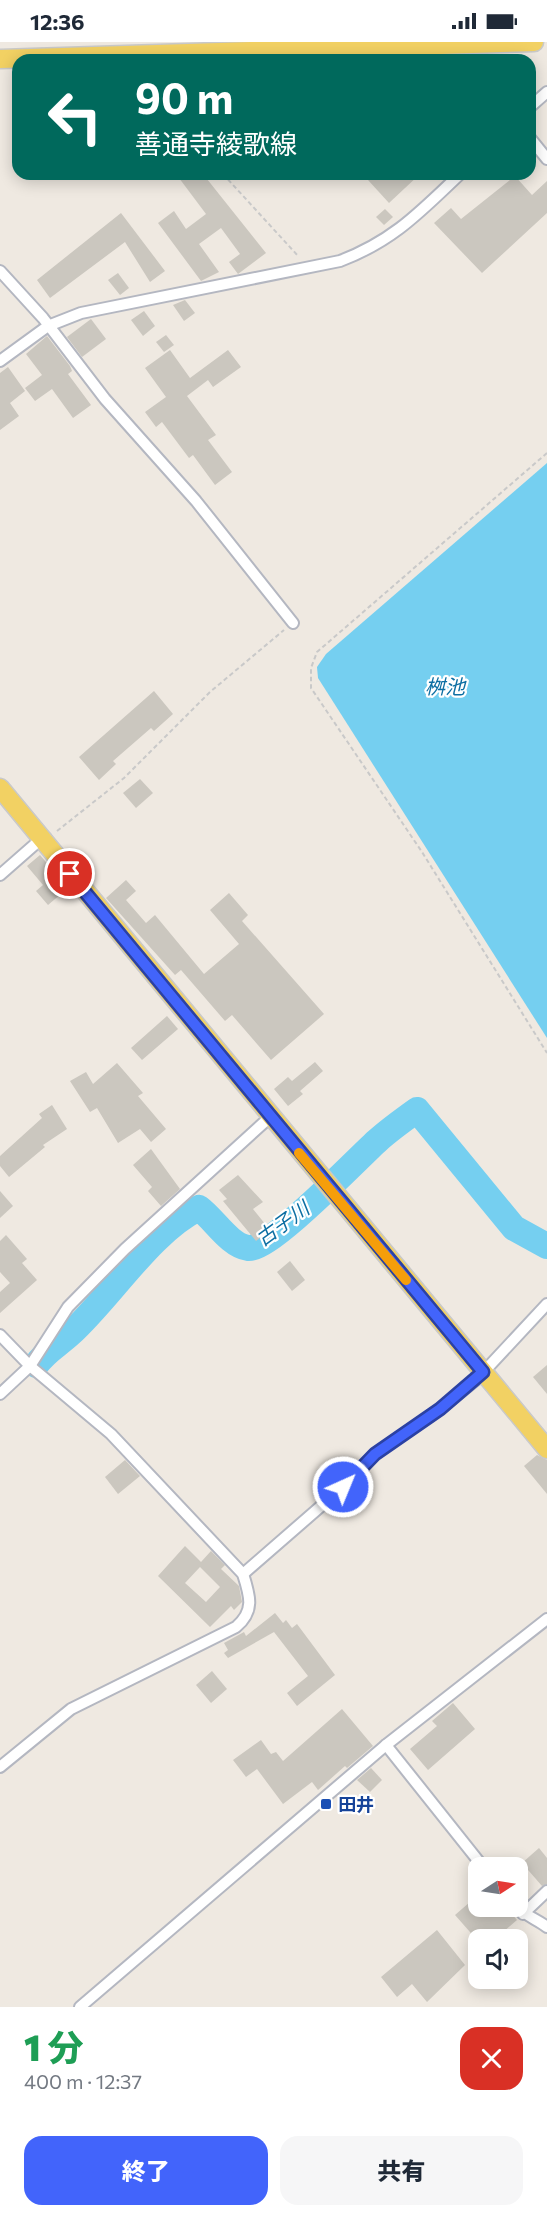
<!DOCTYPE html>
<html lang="ja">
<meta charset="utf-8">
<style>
:root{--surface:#fff;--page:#f6f6f7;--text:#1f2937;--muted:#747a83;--accent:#4264fb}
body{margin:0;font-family:Commissioner,"Noto Sans JP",sans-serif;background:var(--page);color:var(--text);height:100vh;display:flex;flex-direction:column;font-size:22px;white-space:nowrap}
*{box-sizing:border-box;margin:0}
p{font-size:20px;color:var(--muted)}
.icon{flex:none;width:33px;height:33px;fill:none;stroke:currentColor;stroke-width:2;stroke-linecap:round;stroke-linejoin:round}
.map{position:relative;height:1965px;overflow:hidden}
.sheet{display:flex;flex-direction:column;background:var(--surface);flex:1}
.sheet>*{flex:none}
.banner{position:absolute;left:12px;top:12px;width:524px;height:126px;border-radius:18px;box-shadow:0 3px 15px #0003;background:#00695c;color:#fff;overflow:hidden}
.needle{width:39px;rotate:78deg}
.tools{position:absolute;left:468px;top:1815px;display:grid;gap:12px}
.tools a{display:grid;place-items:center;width:60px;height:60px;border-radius:12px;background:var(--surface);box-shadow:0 3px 15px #0003;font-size:30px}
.pin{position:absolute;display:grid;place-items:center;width:51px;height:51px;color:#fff;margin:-26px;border:3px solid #fff;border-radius:50%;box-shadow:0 2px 6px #0007}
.me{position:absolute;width:66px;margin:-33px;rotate:44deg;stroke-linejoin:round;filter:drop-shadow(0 0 4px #0008)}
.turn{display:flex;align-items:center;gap:21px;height:126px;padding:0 24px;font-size:27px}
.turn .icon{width:78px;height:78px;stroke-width:2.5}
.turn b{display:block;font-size:42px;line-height:51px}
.round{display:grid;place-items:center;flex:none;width:63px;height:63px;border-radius:18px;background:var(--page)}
.overview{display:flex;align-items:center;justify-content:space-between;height:102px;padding:0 24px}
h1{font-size:36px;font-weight:800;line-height:45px;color:#1e9e55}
.action{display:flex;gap:12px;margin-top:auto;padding:12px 24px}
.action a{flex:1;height:69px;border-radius:18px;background:var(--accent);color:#fff;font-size:24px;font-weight:800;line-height:69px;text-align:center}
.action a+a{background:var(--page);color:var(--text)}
.status{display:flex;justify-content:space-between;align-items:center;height:42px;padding:0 30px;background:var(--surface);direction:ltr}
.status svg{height:16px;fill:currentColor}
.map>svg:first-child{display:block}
.water{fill:#75cff0}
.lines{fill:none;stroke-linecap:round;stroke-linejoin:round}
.river{stroke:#75cff0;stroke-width:26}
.building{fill:#cbc7bf;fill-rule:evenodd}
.minor-casing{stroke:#b4b7c1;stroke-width:14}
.primary-casing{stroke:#c9c9c9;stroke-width:21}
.path{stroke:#c9c9c9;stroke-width:2;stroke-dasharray:4.5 3;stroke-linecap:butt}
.minor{stroke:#fff;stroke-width:10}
.primary{stroke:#f2d163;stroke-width:18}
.route-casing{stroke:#2b41a3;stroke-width:15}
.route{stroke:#4264fb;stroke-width:10}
.slow{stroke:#f59e0b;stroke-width:10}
.transit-dot{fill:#1a4fb4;stroke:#fff;stroke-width:2}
.labels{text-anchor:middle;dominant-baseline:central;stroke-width:4.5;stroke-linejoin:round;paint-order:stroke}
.transit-label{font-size:18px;font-weight:bold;fill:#164399;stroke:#fff;text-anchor:start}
.water-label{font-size:20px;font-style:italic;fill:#0d6fa3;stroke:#fff}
</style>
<div class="status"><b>12:36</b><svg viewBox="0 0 49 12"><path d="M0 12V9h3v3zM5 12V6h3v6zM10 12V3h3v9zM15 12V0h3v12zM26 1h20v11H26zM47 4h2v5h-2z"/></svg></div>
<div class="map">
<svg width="547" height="1965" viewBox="0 0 547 1965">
<rect width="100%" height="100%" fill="#efe9e1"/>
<polygon class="water" points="547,421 547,996 318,636 317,625 326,612"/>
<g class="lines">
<path class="river" d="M36 1323C46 1309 58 1303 70 1292 110 1256 151 1189 199 1166 214 1177 229 1203 248 1206 268 1210 358 1116 377 1099 389 1088 403 1078 417 1068L514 1186 547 1204"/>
</g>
<g class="building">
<polygon points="176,132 203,132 266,211 238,232 229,220 240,212 221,186 199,202 219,230 201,239 158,181 174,169 186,187 206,172"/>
<polygon points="374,132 420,132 389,161 368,138"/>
<polygon points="515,134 532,153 547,139 547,171 482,231 434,181 451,166 461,177"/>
<polygon points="385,167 393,175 384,183 376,175"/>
<polygon points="121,171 165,229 150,240 125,200 50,256 37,238"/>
<polygon points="118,231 129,246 120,253 108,238"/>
<polygon points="185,258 195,271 184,279 173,263"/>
<polygon points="144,269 155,284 143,294 131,278"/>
<polygon points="91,277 106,297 82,315 67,295"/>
<polygon points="166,293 174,303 164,310 156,300"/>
<polygon points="47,294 70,324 72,329 68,332 91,363 73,376 52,347 35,359 25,346 42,333 26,312"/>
<polygon points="170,308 190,336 228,308 241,325 213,345 208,338 187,354 216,393 208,398 232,430 215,443 193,413 189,416 162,380 156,385 145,370 166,355 145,326"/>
<polygon points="8,325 25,349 10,361 19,374 0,388 0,331"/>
<polygon points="154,649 173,672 154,689 151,686 113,719 116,722 99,738 79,715"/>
<polygon points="140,737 153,751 136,766 123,751"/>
<polygon points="40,813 68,846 48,863 36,849 43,843 27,824"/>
<polygon points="126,838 136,849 126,858 146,881 155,873 204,932 239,902 210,868 229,851 248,873 242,879 324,972 271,1018 232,973 225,979 181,928 175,933 106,856"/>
<polygon points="167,974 178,987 142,1018 131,1006"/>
<polygon points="315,1020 323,1029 300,1049 303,1052 288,1064 274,1047 288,1035 292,1039"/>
<polygon points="117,1021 143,1051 138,1054 166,1087 151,1100 140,1087 118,1101 97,1066 90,1070 70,1039 86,1030 93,1042"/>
<polygon points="52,1063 67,1087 43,1103 45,1105 9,1135 0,1124 0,1114 42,1076 39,1072"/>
<polygon points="151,1107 180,1147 161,1164 148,1149 152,1145 133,1123"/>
<polygon points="238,1133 263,1160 253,1167 270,1188 256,1199 223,1159 227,1157 219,1148"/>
<polygon points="0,1149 13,1164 0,1176"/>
<polygon points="6,1193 27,1217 22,1221 37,1238 0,1271 0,1250 10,1241 0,1230 0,1199"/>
<polygon points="290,1219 305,1238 292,1249 277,1230"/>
<polygon points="547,1323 547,1352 533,1335"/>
<polygon points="537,1413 547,1418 547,1452 524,1424"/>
<polygon points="125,1418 140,1434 118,1452 105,1435"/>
<path d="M185 1504 201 1520 211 1509 225 1523 221 1527 239 1544 242 1560 234 1568 231 1564 210 1585 158 1534ZM200 1525 220 1545 206 1560 185 1541Z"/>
<polygon points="275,1571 283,1581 286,1578 292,1586 297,1582 335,1633 297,1664 287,1651 308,1634 274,1590 228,1616 224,1611 228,1608 224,1601 244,1590 246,1594"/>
<polygon points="212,1629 227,1647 211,1661 196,1643"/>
<polygon points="453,1661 475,1687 428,1728 410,1707 437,1684 432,1679"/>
<polygon points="342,1667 373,1704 347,1726 345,1724 318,1748 312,1740 283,1762 257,1727 246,1735 233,1718 261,1698 271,1712 276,1710 283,1719"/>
<polygon points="371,1726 382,1738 370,1750 357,1738"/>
<polygon points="539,1806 547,1816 547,1842 542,1844 522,1821"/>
<polygon points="478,1853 478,1864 505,1864 517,1878 494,1898 477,1898 455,1873"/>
<polygon points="437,1888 465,1923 427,1960 412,1942 397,1955 381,1935"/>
</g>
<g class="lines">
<defs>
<g id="minor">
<polyline points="530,65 547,50"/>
<polyline points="530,96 547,117"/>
<polyline points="0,229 43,276 105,357 196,459 293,581"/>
<path d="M0 319 48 284 81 271 340 219C393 199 420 170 460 132"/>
<polyline points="0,833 41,797 46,796"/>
<path d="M0 1293 30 1324 111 1392 243 1532C250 1554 255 1569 236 1585L71 1667 0 1725"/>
<polyline points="0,1352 30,1324 68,1265 125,1207 270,1075"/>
<polyline points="243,1532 343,1445 375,1412 440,1367 478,1336 547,1262"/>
<polyline points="386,1703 484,1826"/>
<path d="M517 1864C525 1874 537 1877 547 1885"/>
<polyline points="523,1872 547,1849"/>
<polyline points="80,1965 386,1703 547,1577"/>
</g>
<g id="primary">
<polyline points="0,17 534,0"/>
<polyline points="0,746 547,1407"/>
</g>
</defs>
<use href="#minor" class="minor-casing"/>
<use href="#primary" class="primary-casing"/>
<g class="path">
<polyline points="223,132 299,215"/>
<polyline points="547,411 317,610 311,626 311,646 422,810 547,1011"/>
<polyline points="57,789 124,736 210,650 284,588"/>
</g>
<use href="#minor" class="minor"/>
<use href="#primary" class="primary"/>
</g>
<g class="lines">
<defs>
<polyline id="route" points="70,832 483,1330 440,1367 375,1412 343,1445"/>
</defs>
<use href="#route" class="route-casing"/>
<use href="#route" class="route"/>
<polyline class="slow" points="299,1111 406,1238"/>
</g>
<rect class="transit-dot" x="320" y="1756" width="12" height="12" rx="3"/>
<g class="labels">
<g class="transit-label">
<text x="338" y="1762">田井</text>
</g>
<g class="water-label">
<text x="445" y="644">桝池</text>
<text transform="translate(282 1181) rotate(-36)">古子川</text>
</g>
</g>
</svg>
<div class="tools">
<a><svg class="needle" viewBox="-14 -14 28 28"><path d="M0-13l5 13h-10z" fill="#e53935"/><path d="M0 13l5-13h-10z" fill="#747a83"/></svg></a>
<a><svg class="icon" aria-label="sound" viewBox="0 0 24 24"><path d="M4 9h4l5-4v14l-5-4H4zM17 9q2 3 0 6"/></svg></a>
</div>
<div class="pin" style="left:70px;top:832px;background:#d93025"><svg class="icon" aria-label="arrive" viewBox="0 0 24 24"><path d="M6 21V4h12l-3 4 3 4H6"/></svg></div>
<svg class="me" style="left:343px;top:1445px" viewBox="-20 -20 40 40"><circle r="17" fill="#4264fb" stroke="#fff" stroke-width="3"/><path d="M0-11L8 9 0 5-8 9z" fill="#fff"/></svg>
<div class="banner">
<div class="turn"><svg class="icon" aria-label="left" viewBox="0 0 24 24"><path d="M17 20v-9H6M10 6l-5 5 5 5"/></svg><div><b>90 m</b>善通寺綾歌線</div></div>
</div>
</div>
<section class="sheet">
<div class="overview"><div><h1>1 分</h1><p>400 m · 12:37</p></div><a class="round" style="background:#d93025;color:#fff"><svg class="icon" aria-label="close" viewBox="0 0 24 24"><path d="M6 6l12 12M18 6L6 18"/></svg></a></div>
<div class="action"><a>終了</a><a>共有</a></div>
</section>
